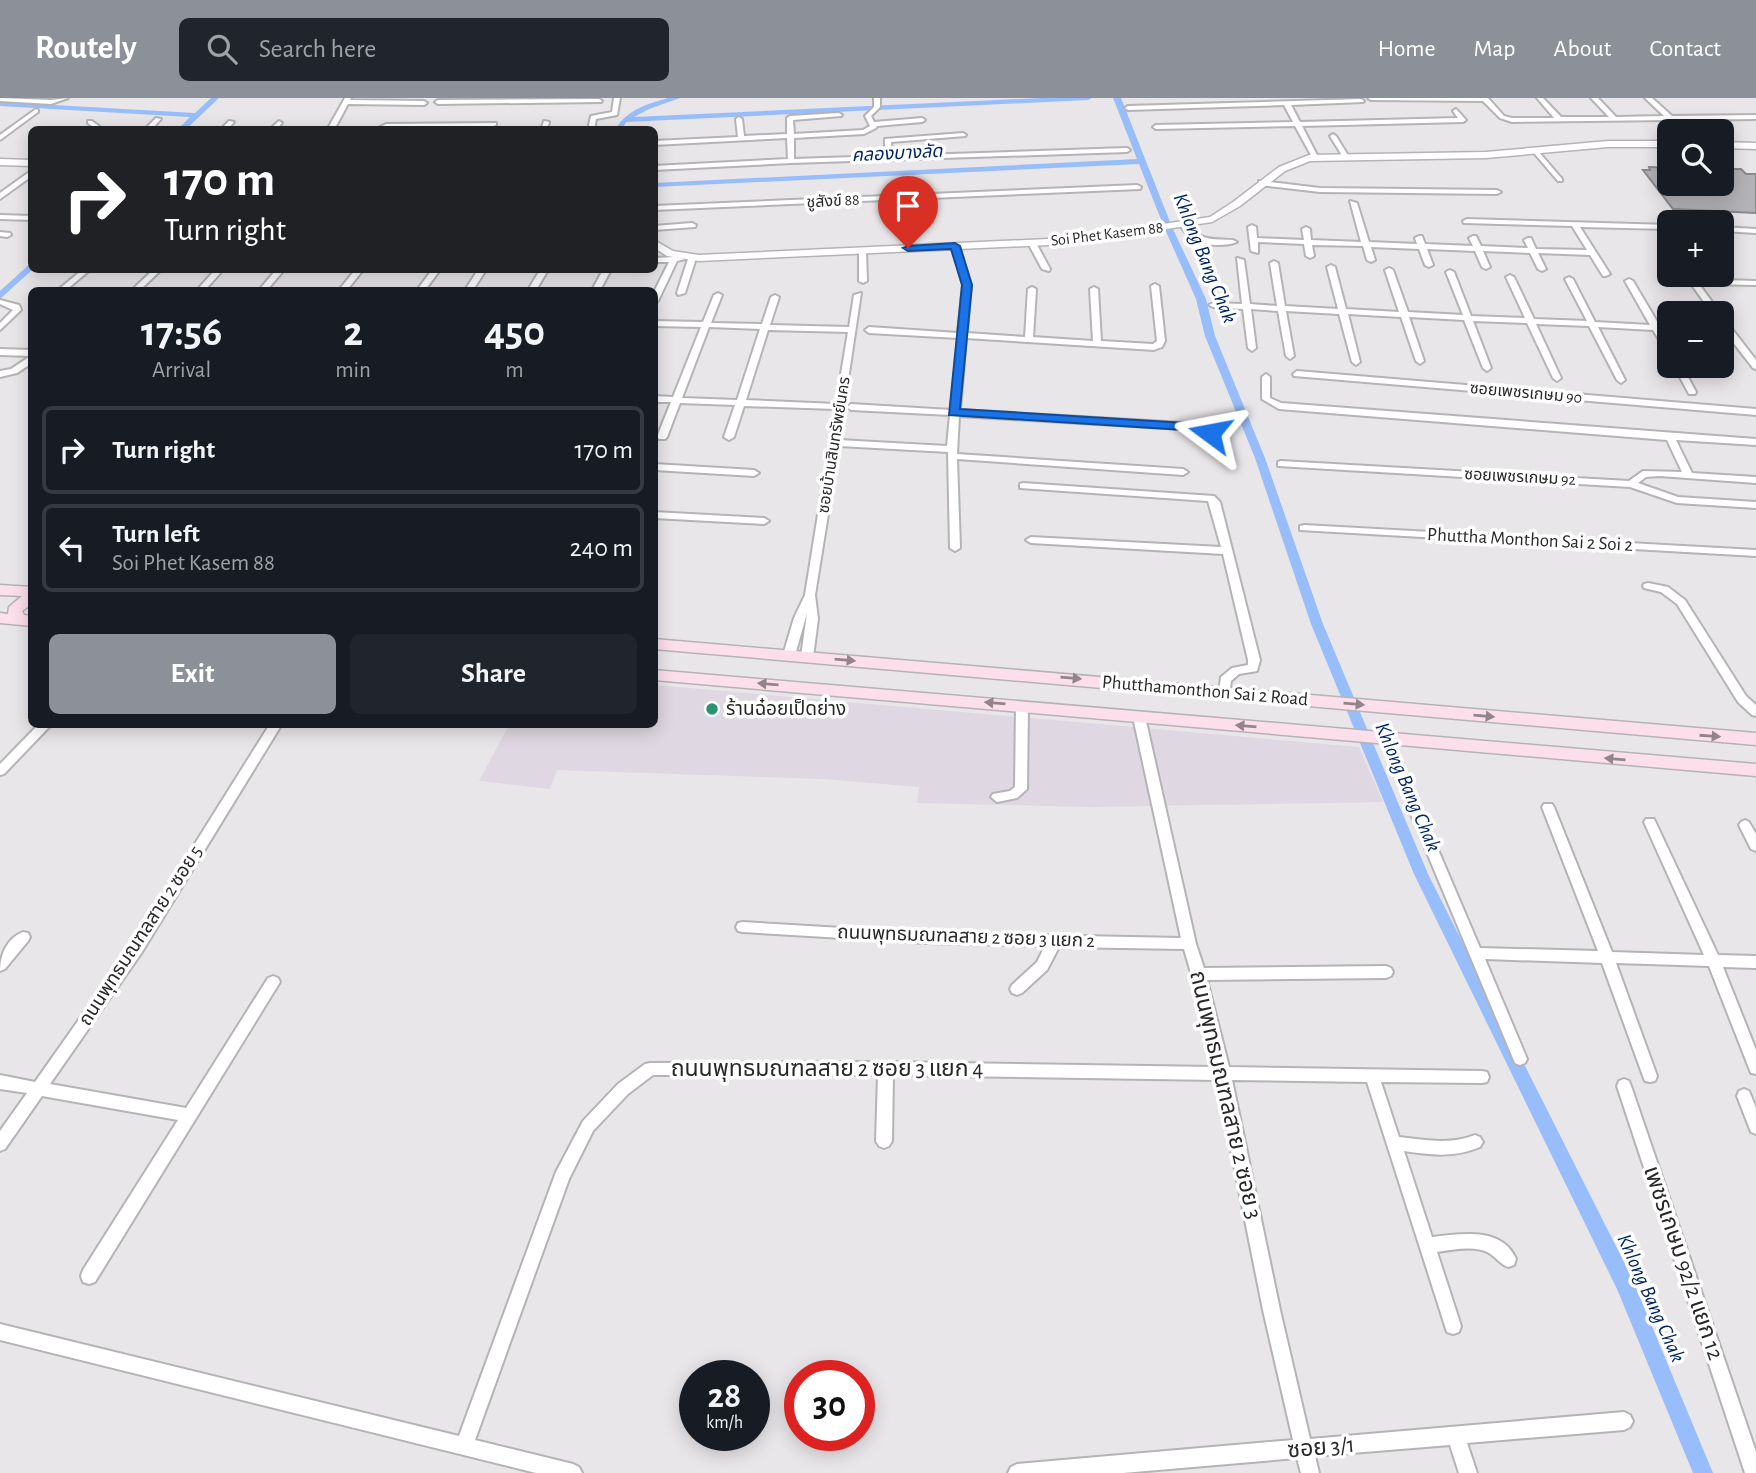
<!DOCTYPE html>
<meta charset="utf-8">
<style>
:root{--surface:#171b24;--page:#20242c;--text:#f1f3f6;--muted:#9ea1a6;--line:#363941;--accent:#8c9099}
body{margin:0;font-family:"Alegreya Sans","Noto Sans Thai",sans-serif;background:var(--page);color:var(--text);height:100vh;display:flex;flex-direction:column;font-size:26px;white-space:nowrap}
*{box-sizing:border-box;margin:0}
p{font-size:23px;color:var(--muted)}
.icon{flex:none;width:38px;height:38px;fill:none;stroke:currentColor;stroke-width:2;stroke-linecap:round;stroke-linejoin:round}
.map{position:relative;flex:1;overflow:hidden}
.drawer{position:absolute;left:28px;top:189px;width:630px;height:441px;display:flex;flex-direction:column;background:var(--surface);border-radius:10px;box-shadow:0 4px 18px #0003}
.drawer>*{flex:none}
.hud{position:absolute;left:28px;top:28px;width:630px;height:147px;border-radius:10px;box-shadow:0 4px 18px #0003;background:#202124;color:#fff;overflow:hidden}
.buttons{position:absolute;left:1657px;top:21px;display:grid;gap:14px}
.buttons a{display:grid;place-items:center;width:77px;height:77px;border-radius:10px;background:var(--surface);box-shadow:0 4px 18px #0003;font-size:35px}
.speed{position:absolute;left:679px;top:1262px;display:flex;gap:14px;font-size:35px;font-weight:700;text-align:center}
.speed>*{display:grid;place-content:center;width:91px;height:91px;border-radius:50%;background:var(--surface);box-shadow:0 4px 18px #0003;line-height:1}
.speed small{font-size:18px;font-weight:400}
.speed .limit{border:10px solid #d22;background:#fff;color:#111}
.pin{position:absolute;display:grid;place-items:center;width:60px;height:60px;color:#fff;margin:-72px -30px;border-radius:50% 50% 50% 0;rotate:-45deg;box-shadow:0 0 7px #0007}
.pin .icon{rotate:45deg}
.me{position:absolute;width:77px;margin:-38px;rotate:283deg;stroke-linejoin:round;filter:drop-shadow(0 0 5px #0008)}
.turn{display:flex;align-items:center;gap:24px;height:147px;padding:0 21px;font-size:32px}
.turn .icon{width:91px;height:91px;stroke-width:2.5}
.turn b{display:block;font-size:49px;line-height:60px}
.eta{display:flex;justify-content:space-evenly;align-items:center;height:119px;text-align:center}
.eta b{font-size:42px;font-weight:600;line-height:49px}
.cta{display:flex;gap:14px;margin-top:auto;padding:14px 21px}
.cta a{flex:1;height:80px;border-radius:10px;background:var(--accent);color:#fff;font-size:28px;font-weight:600;line-height:80px;text-align:center}
.cta a+a{background:var(--page);color:var(--text)}
ul{padding:0;list-style:none}
li{display:flex;align-items:center;gap:21px;height:88px;margin:0 14px 10px;padding:0 7px;border:4px solid var(--line);border-radius:10px}
li div{flex:1}
li b{display:block;font-size:26px}
li em{font-style:normal}
header{display:flex;align-items:center;gap:42px;box-sizing:border-box;height:98px;padding:0 35px;background:var(--accent);color:#fff}
header strong{font-size:33px}
nav{display:flex;gap:38px;margin-inline-start:auto;font-size:24px}
.search{width:490px;height:63px;background:var(--page);display:flex;align-items:center;gap:18px;box-sizing:border-box;padding:0 24px;border-radius:10px;color:var(--muted);font-size:26px}
.map>svg:first-child{display:block}
.built{fill:#dfd7e1}
.lines{fill:none;stroke-linecap:round;stroke-linejoin:round}
.canal{fill:#97bdfb;fill-rule:evenodd}
.building{fill:#b3b3b7;stroke:#8a898d;stroke-width:2}
.minor-casing{stroke:#b5b3b6;stroke-width:4}
.tertiary-casing{stroke:#b5b3b6;stroke-width:3}
.secondary-casing{stroke:#b5b3b6;stroke-width:3}
.minor{fill:#fff;fill-rule:evenodd}
.tertiary{fill:#fff;fill-rule:evenodd}
.secondary{fill:#fddfec;fill-rule:evenodd}
.oneway{fill:#93848a}
.route{fill:#1a73e8;stroke:#114b97;stroke-width:2}
.poi-dot{fill:#2a9372;stroke:#fff;stroke-width:2.5}
.labels{text-anchor:middle;dominant-baseline:central;stroke-width:7;stroke-linejoin:round;paint-order:stroke}
.far-street-label{font-size:16px;fill:#292829;stroke:#fff}
.far-water-label{font-size:18px;font-style:italic;fill:#002566;stroke:#fff}
.street-label{font-size:19px;fill:#292829;stroke:#fff}
.poi-label{font-size:19px;fill:#292829;stroke:#fff;text-anchor:start}
.water-label{font-size:21px;font-style:italic;fill:#002566;stroke:#fff}
.near-street-label{font-size:23px;fill:#292829;stroke:#fff}
</style>
<header>
<strong>Routely</strong>
<div class="search"><svg class="icon" aria-label="search" viewBox="0 0 24 24"><circle cx="10" cy="10" r="6"/><path d="M15 15l6 6"/></svg>Search here</div>
<nav><a>Home</a><a>Map</a><a>About</a><a>Contact</a></nav>
</header>
<div class="map">
<svg width="1756" height="1375" viewBox="0 0 1756 1375">
<rect width="100%" height="100%" fill="#e9e6e9"/>
<polygon class="built" points="655,587 1359,649 1383,704 1088,709 917,705 919,689 823,681 557,672 550,691 479,683 509,627 654,626"/>
<g class="lines">
<g class="canal">
<polygon points="211,0 219,0 185,32 177,32 190,19 0,8 0,4 195,15"/>
<path d="M668 0H680L649 11 634 19 1042 0H1092L1088 2 626 24 622 32H615C626 12 647 6 668 0Z"/>
<polygon points="1113,0 1121,0 1172,129 1206,201 1215,238 1265,360 1323,526 1428,776 1631,1178 1713,1375 1693,1375 1617,1191 1414,776 1311,526 1255,360 1205,238 1196,201 1164,129 1139,66 654,89 654,85 1137,61"/>
<polygon points="32,164 32,172 0,201 0,193"/>
</g>
</g>
<polygon class="building" points="1649,69 1670,70 1670,86 1722,86 1722,71 1741,71 1746,76 1756,76 1756,115 1673,111 1643,72 1650,72"/>
<g class="lines">
<defs>
<g id="minor">
<polygon points="0,0 51,2 68,0 51,6 0,3"/>
<polygon points="345,0 351,0 350,2 424,3 427,5 424,7 348,6 334,32 327,32"/>
<polygon points="614,0 620,0 617,17 596,21 594,32 588,32 591,18 612,14"/>
<polygon points="874,0 880,0 880,9 871,18 874,24 922,20 925,22 922,24 877,28 876,30 864,36 794,40 794,61 885,58 885,41 963,35 966,37 965,38 891,44 892,58 1127,50 1130,52 1127,54 791,65 654,72 654,68 788,61 787,40 654,47 654,43 738,39 736,21 739,19 742,21 744,38 787,36 787,20 790,18 839,15 842,17 841,18 793,22 794,36 863,32 870,28 865,18 874,9"/>
<polygon points="1368,0 1488,0 1504,18 1512,20 1554,20 1537,0 1543,0 1561,19 1609,19 1591,0 1598,0 1616,19 1664,18 1645,0 1652,0 1672,18 1756,17 1756,21 1512,24 1500,20 1483,3 1371,2"/>
<polygon points="599,1 602,3 601,4 438,6 435,4 438,2"/>
<polygon points="1361,1 1364,3 1363,4 1291,7 1300,24 1458,20 1453,13 1456,11 1466,22 1463,24 1302,28 1318,59 1315,61 1312,59 1295,28 1156,31 1153,29 1156,27 1293,24 1284,7 1128,12 1125,10 1128,8"/>
<polygon points="36,11 38,12 38,14 0,42 0,37"/>
<polygon points="156,20 161,21 151,32 144,32"/>
<polygon points="88,23 92,23 104,32 96,32 88,25"/>
<polygon points="229,23 234,24 227,32 220,32"/>
<polygon points="279,23 282,25 276,32 269,32"/>
<polygon points="544,23 549,24 547,32 541,32"/>
<polygon points="496,25 496,27 494,28 374,32 386,26"/>
<polygon points="1333,36 1336,38 1349,59 1348,60 1343,59 1330,38"/>
<polygon points="1534,53 1538,53 1562,81 1562,83 1558,83 1534,55"/>
<polygon points="32,72 32,78 0,101 0,95"/>
<polygon points="1262,83 1320,90 1497,92 1501,94 1497,96 1320,94 1259,87 1259,83"/>
<polygon points="1137,87 1141,89 1140,91 654,112 654,108"/>
<polygon points="1350,103 1357,105 1369,144 1417,146 1415,140 1419,138 1422,138 1425,146 1473,148 1469,140 1473,138 1476,138 1481,148 1528,150 1524,142 1528,140 1531,140 1536,151 1587,152 1572,128 1464,125 1463,123 1467,121 1670,127 1670,131 1580,129 1610,176 1606,178 1603,178 1590,157 1538,155 1546,171 1542,173 1538,171 1530,155 1483,153 1490,169 1486,171 1482,169 1475,153 1427,151 1433,167 1429,169 1425,167 1419,151 1371,149 1375,162 1371,164 1367,162 1363,148 1312,147 1314,158 1310,160 1306,158 1304,146 1258,144 1258,155 1251,153 1248,129 1252,127 1256,129 1257,140 1304,142 1302,131 1306,129 1310,131 1311,142 1361,144"/>
<polygon points="0,117 32,118 32,122 0,121"/>
<path d="M1180 124H1186C1198 143 1212 141 1233 142L1237 144C1225 149 1202 148 1191 140 1186 136 1183 131 1179 126Z"/>
<polygon points="692,125 696,127 695,129 654,132 654,128"/>
<polygon points="1722,129 1756,131 1756,135 1722,133"/>
<polygon points="0,134 10,135 11,137 7,139 0,138"/>
<polygon points="1029,143 1036,145 1050,171 1049,173 1042,171 1028,145"/>
<path d="M952 146 959 148 971 187 967 235 1025 239 1028 191 1032 189 1036 191 1033 239 1093 243 1090 191 1094 189 1098 191 1101 243 1153 246 1157 243 1151 188 1155 186 1159 188 1165 243 1162 249 1154 252 966 240 960 312 1202 326 1212 330 1219 349 1217 351H1211L1205 334 1200 332 959 318 957 356 1183 371 1188 374 1183 377 957 361 960 450 955 453 950 450 948 354 839 348 815 497 818 521 813 559 807 563 801 559 807 515 795 557 793 560H785L783 557 794 520 805 497 835 311 744 308 734 339 729 342 724 339 735 307 680 305 667 339 665 341H659L657 339 671 304H654V298L673 299 701 229 654 228V223L703 224 714 197 718 195 722 197 711 225 762 226 771 199 775 197 779 199 770 227 849 229 854 197 861 195 839 342 947 348 950 317 851 312 847 309 851 306 951 312 958 240 869 235 865 232 869 229 958 235 963 187ZM709 229 760 231 737 302 682 300ZM768 232 848 234 836 306 746 302Z"/>
<polygon points="859,151 866,153 867,183 863,185 859,183"/>
<polygon points="689,158 696,160 685,195 678,197 677,195"/>
<polygon points="674,159 685,161 677,163 658,203 654,205 654,194 669,164 654,164 654,160"/>
<polygon points="1237,160 1244,162 1250,206 1277,208 1270,165 1274,163 1278,165 1285,208 1338,211 1327,169 1331,167 1335,169 1346,211 1399,214 1385,172 1389,170 1393,172 1408,214 1463,217 1446,174 1450,172 1454,174 1471,218 1525,220 1506,179 1510,177 1514,179 1534,221 1587,223 1565,181 1569,179 1573,181 1595,224 1650,227 1625,183 1629,181 1633,183 1659,227 1670,227 1670,232 1662,232 1670,245 1670,255 1666,253 1653,232 1598,229 1625,282 1621,285 1617,282 1589,228 1536,226 1561,280 1557,283 1553,280 1527,225 1473,223 1491,270 1487,273 1483,270 1464,222 1409,219 1424,263 1420,266 1416,263 1401,219 1348,216 1360,264 1356,267 1352,264 1339,216 1286,213 1294,258 1290,261 1286,258 1278,213 1251,211 1256,250 1252,253 1248,250 1243,211 1213,209 1209,207 1213,205 1242,206"/>
<polygon points="82,172 90,172 66,192 58,192"/>
<polygon points="153,172 161,172 140,192 132,192"/>
<polygon points="215,172 223,172 205,192 197,192"/>
<polygon points="276,172 284,172 267,192 259,192"/>
<polygon points="355,172 363,172 347,192 339,192"/>
<polygon points="432,172 440,172 425,192 417,192"/>
<polygon points="478,172 486,172 473,192 465,192"/>
<polygon points="540,172 548,172 536,192 528,192"/>
<polygon points="603,172 611,172 600,192 592,192"/>
<polygon points="1690,181 1756,183 1756,187 1699,186 1720,215 1712,215 1689,183"/>
<polygon points="0,202 19,207 21,212 0,232 0,225 13,212 0,206"/>
<polygon points="1722,222 1725,222 1756,262 1756,271 1753,270 1722,230"/>
<polygon points="0,251 32,252 32,258 0,257"/>
<polygon points="29,259 32,259 32,265 17,275 0,279 0,273 11,271"/>
<polygon points="1674,268 1682,268 1696,294 1695,296 1689,296"/>
<polygon points="1297,273 1756,311 1756,317 1294,278 1293,276"/>
<polygon points="1266,276 1270,279 1270,300 1281,305 1756,341 1756,347 1676,342 1692,375 1756,379 1756,385 1659,378 1646,379 1638,385 1678,399 1756,404 1756,410 1677,405 1630,389 1278,368 1278,364 1281,363 1629,383 1643,373 1682,374 1667,342 1279,311 1262,301 1262,279"/>
<polygon points="654,366 754,372 759,375 754,378 654,372"/>
<polygon points="1023,385 1214,398 1220,404 1260,562 1257,573 1239,576 1231,583 1229,597 1221,597 1219,594 1221,579 1232,570 1248,567 1248,562 1223,456 1031,445 1026,442 1031,439 1221,449 1208,403 1020,390 1020,386"/>
<polygon points="654,414 764,420 769,423 764,426 654,420"/>
<polygon points="1304,427 1756,452 1756,458 1300,432 1300,428"/>
<polygon points="1648,485 1668,489 1685,502 1746,598 1756,607 1756,618 1752,617 1738,604 1677,506 1661,494 1644,490 1643,488 1644,486"/>
<polygon points="1022,604 1028,608 1027,691 1017,700 997,704 991,699 993,696 1010,693 1015,689 1016,608"/>
<path d="M1139 615 1145 619 1196 846 1204 870 1386 868 1391 870 1393 874 1391 878 1386 880 1207 882 1229 969 1482 973 1487 974 1489 979 1487 984 1482 985 1381 984 1399 1039C1426 1042 1449 1047 1475 1037L1480 1039 1483 1044 1480 1049C1454 1060 1431 1057 1404 1053L1432 1139C1460 1136 1502 1128 1516 1161L1514 1167 1508 1169C1500 1166 1496 1159 1489 1155 1474 1147 1454 1152 1437 1154L1461 1228 1459 1234 1453 1236 1447 1234 1445 1228 1367 984 1232 982 1280 1212 1310 1341 1624 1314 1630 1317 1633 1323 1630 1329 1624 1332 1467 1345 1477 1375H1459L1450 1347 1315 1358 1319 1375H1301L1297 1360 1123 1375H1008L1011 1369 1017 1366 1293 1342 1263 1212 1217 982 893 977 892 1043 889 1048 884 1050 879 1048 876 1043 878 977H653L628 996 593 1033 569 1081 475 1342 573 1366 579 1369 582 1375H536L0 1242V1226L459 1338 556 1074 583 1023 618 986 645 966 650 965 886 964 1214 969 1197 896 1184 851 1059 849 1047 872 1022 895 1017 897 1012 895 1010 891 1012 887 1037 864 1045 848 927 845 743 834 738 833 736 829 738 825 743 824 927 835 1181 840 1133 619Z"/>
<polygon points="39,626 52,626 4,676 0,677 0,666"/>
<polygon points="270,626 282,626 142,854 50,986 186,1010 268,880 273,878 278,880 280,884 95,1184 89,1186 83,1184 81,1178 83,1172 178,1022 42,998 5,1051 0,1053 0,1033 27,995 0,991 0,977 35,984 132,846"/>
<polygon points="1413,702 1417,704 1419,707 1480,850 1598,853 1542,709 1544,706 1552,706 1554,709 1612,854 1704,857 1644,724 1646,721 1654,721 1718,857 1756,858 1756,870 1723,869 1756,952 1756,976 1751,975 1749,970 1709,868 1616,865 1657,978 1655,983 1650,984 1645,983 1643,978 1602,865 1485,861 1527,961 1525,965 1520,967 1515,965 1407,707 1409,704"/>
<polygon points="1745,722 1749,724 1756,736 1756,753 1751,751 1739,727 1741,724"/>
<path d="M23 834 28 835 30 839 28 843 5 871 0 873C0 857 7 840 23 834Z"/>
<polygon points="1624,981 1629,983 1631,988 1756,1354 1756,1375 1745,1375 1617,988 1619,983"/>
<polygon points="1744,991 1749,993 1756,1010 1756,1036 1751,1034 1737,998 1739,993"/>
</g>
<g id="tertiary">
<polygon points="1608,43 1670,43 1670,49 1608,49 1486,60 1310,63 1285,73 1240,108 1212,124 1069,146 699,163 667,158 654,150 654,142 673,153 699,157 1069,140 1210,119 1233,104 1279,69 1309,57 1486,54"/>
<polygon points="1722,44 1756,45 1756,51 1722,50"/>
<polygon points="0,61 32,62 32,68 0,67"/>
</g>
<g id="secondary">
<polygon points="0,487 32,489 32,506 22,513 24,517 32,518 32,528 0,525 0,515 8,516 9,509 22,498 0,497"/>
<polygon points="654,541 1756,635 1756,647 654,551"/>
<polygon points="654,572 1756,666 1756,678 654,582"/>
</g>
</defs>
<use href="#minor" class="minor-casing"/>
<use href="#tertiary" class="tertiary-casing"/>
<use href="#secondary" class="secondary-casing"/>
<use href="#minor" class="minor"/>
<use href="#tertiary" class="tertiary"/>
<use href="#secondary" class="secondary"/>
</g>
<defs><path id="oneway-solid" d="M-6-.8H1V-3.2L6.5 0L1 3.2V.8H-6Z" transform="scale(1.75)"/></defs>
<g class="oneway">
<use href="#oneway-solid" transform="translate(845 562) rotate(5)"/>
<use href="#oneway-solid" transform="translate(1071 580) rotate(5)"/>
<use href="#oneway-solid" transform="translate(768 586) rotate(-175)"/>
<use href="#oneway-solid" transform="translate(995 605) rotate(-175)"/>
<use href="#oneway-solid" transform="translate(1354 606) rotate(5)"/>
<use href="#oneway-solid" transform="translate(1484 618) rotate(5)"/>
<use href="#oneway-solid" transform="translate(1246 628) rotate(-175)"/>
<use href="#oneway-solid" transform="translate(1710 638) rotate(4)"/>
<use href="#oneway-solid" transform="translate(1615 661) rotate(-175)"/>
</g>
<polygon class="route" points="955,145 960,148 972,187 960,311 1202,326 1214,333 1214,338 1206,338 1199,333 949,317 962,187 951,151 908,153 903,150 908,148"/>
<circle class="poi-dot" cx="712" cy="611" r="7"/>
<g class="labels">
<g class="far-street-label">
<text transform="translate(833 103) rotate(-3)">ชูสังข์ 88</text>
<text transform="translate(1107 136) rotate(-7)">Soi Phet Kasem 88</text>
<text transform="translate(1526 295) rotate(5)">ซอยเพชรเกษม 90</text>
<text transform="translate(834 347) rotate(-81)">ซอยบ้านสินทรัพย์นคร</text>
<text transform="translate(1520 379) rotate(3)">ซอยเพชรเกษม 92</text>
</g>
<g class="far-water-label">
<text transform="translate(897 56) rotate(-3)">คลองบางลัด</text>
</g>
<g class="street-label">
<text transform="translate(1530 442) rotate(3)">Phuttha Monthon Sai 2 Soi 2</text>
<text transform="translate(1205 593) rotate(5)">Phutthamonthon Sai 2 Road</text>
<text transform="translate(141 838) rotate(-57)">ถนนพุทธมณฑลสาย 2 ซอย 5</text>
<text transform="translate(966 839) rotate(2)">ถนนพุทธมณฑลสาย 2 ซอย 3 แยก 2</text>
</g>
<g class="poi-label">
<text x="726" y="611">ร้านฉ๋อยเป็ดย่าง</text>
</g>
<g class="water-label">
<text transform="translate(1205 160) rotate(68)">Khlong Bang Chak</text>
<text transform="translate(1408 689) rotate(67)">Khlong Bang Chak</text>
<text transform="translate(1651 1200) rotate(66)">Khlong Bang Chak</text>
</g>
<g class="near-street-label">
<text x="827" y="971">ถนนพุทธมณฑลสาย 2 ซอย 3 แยก 4</text>
<text transform="translate(1225 997) rotate(77)">ถนนพุทธมณฑลสาย 2 ซอย 3</text>
<text transform="translate(1683 1165) rotate(71)">เพชรเกษม 92/2 แยก 12</text>
<text transform="translate(1321 1350) rotate(-5)">ซอย 3/1</text>
</g>
</g>
</svg>
<div class="buttons">
<a><svg class="icon" aria-label="search" viewBox="0 0 24 24"><circle cx="10" cy="10" r="6"/><path d="M15 15l6 6"/></svg></a>
<a>+</a>
<a>−</a>
</div>
<div class="speed"><div>28<small>km/h</small></div><div class="limit">30</div></div>
<div class="pin" style="left:908px;top:150px;background:#d93025"><svg class="icon" aria-label="arrive" viewBox="0 0 24 24"><path d="M6 21V4h12l-3 4 3 4H6"/></svg></div>
<svg class="me" style="left:1210px;top:335px" viewBox="-20 -20 40 40"><path d="M0-17L14 15 0 8-14 15z" fill="#1a73e8" stroke="#fff" stroke-width="4"/></svg>
<div class="hud">
<div class="turn"><svg class="icon" aria-label="right" viewBox="0 0 24 24"><path d="M7 20v-9h11M14 6l5 5-5 5"/></svg><div><b>170 m</b>Turn right</div></div>
</div>
<section class="drawer">
<div class="eta">
<div><b>17:56</b><p>Arrival</p></div>
<div><b>2</b><p>min</p></div>
<div><b>450</b><p>m</p></div>
</div>
<ul>
<li><svg class="icon" aria-label="right" viewBox="0 0 24 24"><path d="M7 20v-9h11M14 6l5 5-5 5"/></svg><div><b>Turn right</b></div><em>170 m</em></li>
<li><svg class="icon" aria-label="left" viewBox="0 0 24 24"><path d="M17 20v-9H6M10 6l-5 5 5 5"/></svg><div><b>Turn left</b><p>Soi Phet Kasem 88</p></div><em>240 m</em></li>
</ul>
<div class="cta"><a>Exit</a><a>Share</a></div>
</section>
</div>
